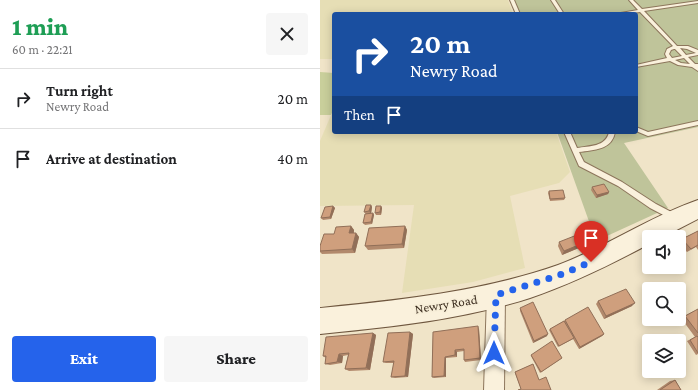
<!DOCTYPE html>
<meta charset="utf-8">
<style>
:root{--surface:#fff;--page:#f6f6f6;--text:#202124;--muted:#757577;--line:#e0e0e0;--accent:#2563eb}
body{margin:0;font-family:"Crimson Pro",serif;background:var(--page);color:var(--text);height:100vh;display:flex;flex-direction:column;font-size:15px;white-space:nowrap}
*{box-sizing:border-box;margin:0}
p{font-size:13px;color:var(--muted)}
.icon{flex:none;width:22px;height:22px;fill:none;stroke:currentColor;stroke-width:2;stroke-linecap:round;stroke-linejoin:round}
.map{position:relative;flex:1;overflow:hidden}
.drawer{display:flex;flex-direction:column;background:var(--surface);width:320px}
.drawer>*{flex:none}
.top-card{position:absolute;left:12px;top:12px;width:306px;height:122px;border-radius:4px;box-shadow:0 2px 10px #0003;background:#1a4fa0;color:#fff;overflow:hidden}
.buttons{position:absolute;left:322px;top:230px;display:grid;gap:8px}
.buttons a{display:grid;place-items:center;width:44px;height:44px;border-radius:4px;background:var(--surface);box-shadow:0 2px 10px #0003;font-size:20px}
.pin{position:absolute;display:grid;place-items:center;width:34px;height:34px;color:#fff;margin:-41px -17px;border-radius:50% 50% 50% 0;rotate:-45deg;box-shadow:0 0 4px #0007}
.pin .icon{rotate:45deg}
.me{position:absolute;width:44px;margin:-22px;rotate:0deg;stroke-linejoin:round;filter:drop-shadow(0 0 3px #0008)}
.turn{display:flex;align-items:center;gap:14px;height:84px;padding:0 12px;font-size:18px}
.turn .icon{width:52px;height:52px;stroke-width:2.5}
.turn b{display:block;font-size:28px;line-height:34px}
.then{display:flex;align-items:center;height:38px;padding:0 12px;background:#0003;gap:8px;font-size:15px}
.round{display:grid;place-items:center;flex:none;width:42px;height:42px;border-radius:4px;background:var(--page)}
.overview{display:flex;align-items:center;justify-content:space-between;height:68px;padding:0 12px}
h1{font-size:24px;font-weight:800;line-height:30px;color:#1e9e55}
.cta{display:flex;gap:8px;margin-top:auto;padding:8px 12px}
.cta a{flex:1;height:46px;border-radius:4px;background:var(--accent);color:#fff;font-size:16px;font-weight:800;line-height:46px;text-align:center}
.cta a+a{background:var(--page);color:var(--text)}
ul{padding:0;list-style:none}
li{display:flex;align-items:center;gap:12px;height:60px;padding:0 12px;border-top:1px solid var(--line)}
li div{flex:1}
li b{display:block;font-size:15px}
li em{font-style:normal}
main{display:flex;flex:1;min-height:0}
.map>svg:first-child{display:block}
.farmland{fill:#e6deb5}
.green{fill:#c9cf9b}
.cemetery{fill:#bfc49a}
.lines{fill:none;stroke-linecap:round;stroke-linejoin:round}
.lane-casing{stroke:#8d765c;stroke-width:2}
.street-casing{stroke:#8d765c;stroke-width:2}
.secondary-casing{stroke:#6f573f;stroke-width:2}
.lane{fill:#faf1dc;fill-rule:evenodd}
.street{fill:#faf1dc;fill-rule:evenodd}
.secondary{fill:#faf1dc;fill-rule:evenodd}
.wall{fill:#b2896c}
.shaded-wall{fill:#916f58}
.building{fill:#cf9f7d;stroke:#916f58}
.route{stroke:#2563eb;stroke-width:7;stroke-dasharray:0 12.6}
.labels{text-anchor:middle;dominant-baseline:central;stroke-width:3.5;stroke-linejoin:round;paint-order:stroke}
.street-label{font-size:13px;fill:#3d2e20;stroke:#f7eed8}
</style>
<main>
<section class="drawer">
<div class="overview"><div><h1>1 min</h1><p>60 m · 22:21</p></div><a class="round"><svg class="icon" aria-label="close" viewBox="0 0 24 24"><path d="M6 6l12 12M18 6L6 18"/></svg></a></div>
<ul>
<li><svg class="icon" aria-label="right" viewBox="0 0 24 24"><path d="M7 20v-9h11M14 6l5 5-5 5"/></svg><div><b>Turn right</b><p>Newry Road</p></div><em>20 m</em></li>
<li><svg class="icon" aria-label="arrive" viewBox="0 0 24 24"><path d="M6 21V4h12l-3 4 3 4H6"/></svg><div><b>Arrive at destination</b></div><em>40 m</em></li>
</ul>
<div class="cta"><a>Exit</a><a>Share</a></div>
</section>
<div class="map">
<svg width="378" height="390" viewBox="0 0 378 390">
<rect width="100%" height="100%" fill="#f0e4c8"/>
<g class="farmland">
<polygon points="0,0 188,0 193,14 14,14 14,59 0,59"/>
<polygon points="14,108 14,132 236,132 250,172 239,183 190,196 205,268 153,282 82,293 94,205 0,206 0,141"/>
</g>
<polygon class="green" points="0,72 14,73 14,108 11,115 0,115"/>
<polygon class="cemetery" points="190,0 378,0 378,127 304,143 348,208 276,241 237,132 316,132 316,14 195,14"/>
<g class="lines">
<defs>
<g id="lane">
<polygon points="190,0 194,0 200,14 196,14"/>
<polygon points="231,0 235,0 244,14 240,14"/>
<path d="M309 0H313L322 9 378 1V3L324 11 357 46H368L378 50V55L368 57 375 64H378V71L372 67 358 65 350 61 316 67V65L347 58 345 54 347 49 353 46 320 12 305 14H295L318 10ZM360 48 367 49 376 53 366 55ZM354 49H355L362 56 352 58 349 54 351 50ZM364 58 370 64 361 63 355 60Z"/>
<polygon points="378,121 378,125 328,136 316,131 316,127 328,132"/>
<path d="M244 132H250L257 148C269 146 286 147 289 132H295C292 150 274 150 259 152L264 162 302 182 336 204 357 215 358 217 357 219 354 220 351 219 330 208 298 186 259 166Z"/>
</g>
<polygon id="street" points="176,286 182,289 185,295 184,390 164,390 167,295 170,289"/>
<path id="secondary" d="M378 200V219L343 237H329V244C290 265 251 284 210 298 142 320 70 327 0 334V308C80 300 161 292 238 265 286 247 329 217 378 200Z"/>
</defs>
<use href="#lane" class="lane-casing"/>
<use href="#street" class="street-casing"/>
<use href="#secondary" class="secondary-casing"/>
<use href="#lane" class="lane"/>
<use href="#street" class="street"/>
<use href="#secondary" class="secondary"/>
</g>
<g class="wall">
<polygon points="272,187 289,192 288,194 276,198 271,190"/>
<polygon points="229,191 245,198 244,200 230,201 228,193"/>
<polygon points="51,205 52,207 51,213 53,213 54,215 52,224 45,225 43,223 46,214 44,212"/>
<polygon points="13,206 15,208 11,219 3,220 1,218"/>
<polygon points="61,206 62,208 61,215 56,215 55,213"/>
<polygon points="31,226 34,230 34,233 36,233 39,237 35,253 2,254 0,252 0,246 14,234"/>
<polygon points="85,226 87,230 84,248 48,250 45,246"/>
<polygon points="378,231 378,250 376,247 367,252 359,244 359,242 362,239"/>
<polygon points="239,242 266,245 242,255 238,246"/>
<polygon points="278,301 312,306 284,319 276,304"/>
<polygon points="200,308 227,336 213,343 200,311"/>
<polygon points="378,309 378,354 376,355 367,341 375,337 361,318"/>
<polygon points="245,320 284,334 282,336 259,349 253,339 238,347 229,330 230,329 244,321"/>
<polygon points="159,329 161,360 145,362 144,360 144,351 137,352 137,357 126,358 126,377 114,378 112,377 113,332"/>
<polygon points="90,332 93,334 88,377 75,378 71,377 74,363 66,363 63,362"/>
<polygon points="53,333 56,335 50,370 29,371 25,369 28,355 23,356 22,363 10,365 5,364 6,358 3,356"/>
<polygon points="211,355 242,358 220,373 211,356"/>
<polygon points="213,364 201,389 195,373 195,372"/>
<polygon points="355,380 361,390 337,390 350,381"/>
</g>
<g class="shaded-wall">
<polygon points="289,192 288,194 276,198 277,195"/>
<polygon points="51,205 52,207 51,214 49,211"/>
<polygon points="13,206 15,208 11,219 10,217"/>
<polygon points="61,206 62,208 61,215 60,212"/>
<polygon points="53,213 54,215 52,224 51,222"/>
<polygon points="31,226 34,230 33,237 29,233"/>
<polygon points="85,226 87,230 84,248 82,244"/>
<polygon points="36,233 39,237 35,253 32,249"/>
<polygon points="268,241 266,245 242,255 244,251"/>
<polygon points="315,303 312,306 284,319 286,316"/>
<polygon points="158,326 159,329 161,360 160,358"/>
<polygon points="90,332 93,334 88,377 85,376"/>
<polygon points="53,333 56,335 50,370 46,368"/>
<polygon points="228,334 227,336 213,343 214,341"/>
<polygon points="284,334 282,336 259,349 260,347"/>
<polygon points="135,350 137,352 137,357 135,355"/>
<polygon points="19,354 23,356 22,363 17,362"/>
<polygon points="125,357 126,358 126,377 124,376"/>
</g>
<g class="building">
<polygon points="284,184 289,192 277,195 272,187"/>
<polygon points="243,190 245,198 230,199 229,191"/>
<polygon points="46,205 51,205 49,211 44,212"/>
<polygon points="13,206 10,217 1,218 5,207"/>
<polygon points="56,206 61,206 60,212 55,213"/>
<polygon points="53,213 51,222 43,223 45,214"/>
<polygon points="31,226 29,233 36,233 32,249 0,251 0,246 4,234 14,234 16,227"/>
<polygon points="85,226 82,244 45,246 49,228"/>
<polygon points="378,231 378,245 371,249 362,239"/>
<polygon points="262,233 268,241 244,251 239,242"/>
<polygon points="306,289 315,303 286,316 278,301"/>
<polygon points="213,302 228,334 214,341 200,308"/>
<polygon points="268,307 284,334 260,347 245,320"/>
<polygon points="378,309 378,333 365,316"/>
<polygon points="244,321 254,338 239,346 230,329"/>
<polygon points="158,326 160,358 144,360 144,349 135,350 135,355 125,357 124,376 112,377 113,332"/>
<polygon points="90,332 85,376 71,377 74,361 63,362 68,333"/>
<polygon points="53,333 46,368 25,369 29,353 19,354 17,362 5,364 6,356 3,356 6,337"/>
<polygon points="377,336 378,337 378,353 370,340"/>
<polygon points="232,341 242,358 221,372 211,355"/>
<polygon points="213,364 219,380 226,377 231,390 198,390 201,389 195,372"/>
<polygon points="355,380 361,390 340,390"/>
</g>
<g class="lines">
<polyline class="route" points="174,353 176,295 237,276 271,262"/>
</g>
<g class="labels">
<g class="street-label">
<text transform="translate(126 304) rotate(-9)">Newry Road</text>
</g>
</g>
</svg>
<div class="buttons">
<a><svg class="icon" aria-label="sound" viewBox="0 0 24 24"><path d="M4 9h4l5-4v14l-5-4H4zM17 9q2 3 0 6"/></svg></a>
<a><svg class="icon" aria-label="search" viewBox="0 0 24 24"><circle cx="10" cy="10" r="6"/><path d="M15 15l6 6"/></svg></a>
<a><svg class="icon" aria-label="layers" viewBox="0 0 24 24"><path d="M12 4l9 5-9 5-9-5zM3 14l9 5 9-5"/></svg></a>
</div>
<div class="pin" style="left:271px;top:262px;background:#d93025"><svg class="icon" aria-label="arrive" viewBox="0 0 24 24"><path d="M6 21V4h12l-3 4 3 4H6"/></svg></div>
<svg class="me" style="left:174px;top:353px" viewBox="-20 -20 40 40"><path d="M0-17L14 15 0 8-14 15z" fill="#2563eb" stroke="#fff" stroke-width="4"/></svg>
<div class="top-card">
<div class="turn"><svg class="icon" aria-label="right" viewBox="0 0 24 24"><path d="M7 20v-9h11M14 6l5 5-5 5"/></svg><div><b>20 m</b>Newry Road</div></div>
<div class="then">Then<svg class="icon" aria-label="arrive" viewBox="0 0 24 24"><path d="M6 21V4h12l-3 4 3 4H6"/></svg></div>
</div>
</div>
</main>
